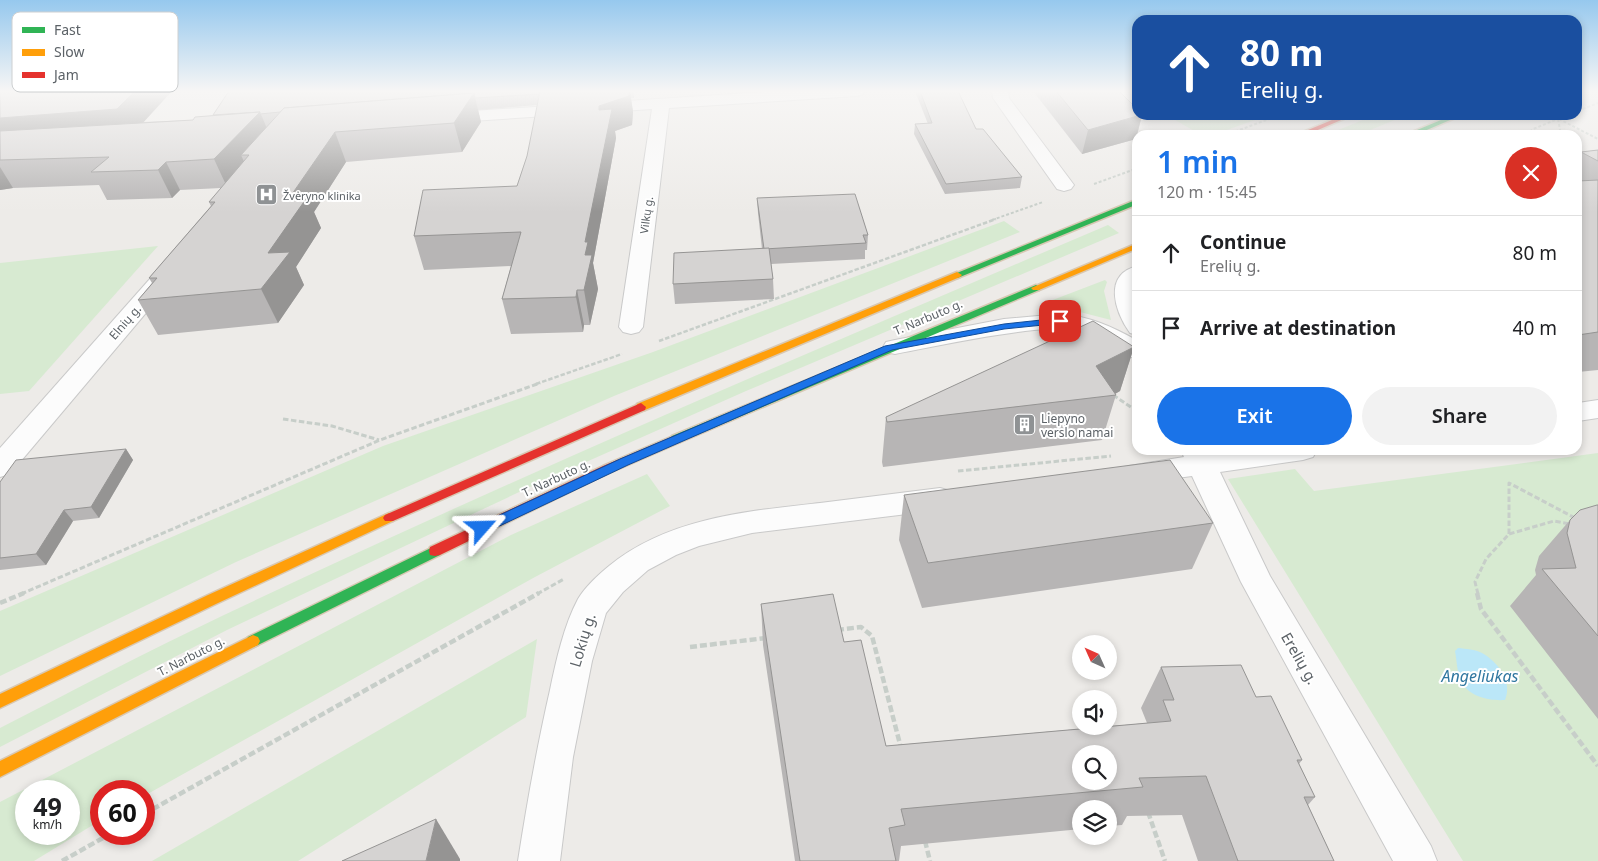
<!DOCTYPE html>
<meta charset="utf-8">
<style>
:root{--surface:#fff;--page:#f2f2f2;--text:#202124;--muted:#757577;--line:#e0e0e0;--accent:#1a73e8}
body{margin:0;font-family:"Noto Sans",sans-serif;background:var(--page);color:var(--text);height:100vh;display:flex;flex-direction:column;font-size:19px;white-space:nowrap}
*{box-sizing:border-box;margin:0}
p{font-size:16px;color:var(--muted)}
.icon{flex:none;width:28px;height:28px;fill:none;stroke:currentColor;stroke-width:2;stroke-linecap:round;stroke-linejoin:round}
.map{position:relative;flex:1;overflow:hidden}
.drawer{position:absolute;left:1132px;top:130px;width:450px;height:325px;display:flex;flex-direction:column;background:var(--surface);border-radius:15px;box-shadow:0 2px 8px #0003}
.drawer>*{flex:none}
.hud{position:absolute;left:1132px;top:15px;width:450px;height:105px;border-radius:15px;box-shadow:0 2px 8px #0003;background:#1a4fa0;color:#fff;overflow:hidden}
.needle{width:32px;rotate:315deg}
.fabs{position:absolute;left:1072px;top:635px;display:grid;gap:10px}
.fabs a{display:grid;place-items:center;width:45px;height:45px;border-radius:50%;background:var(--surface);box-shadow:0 2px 8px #0003;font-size:25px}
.speed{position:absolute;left:15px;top:780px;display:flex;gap:10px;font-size:25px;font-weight:700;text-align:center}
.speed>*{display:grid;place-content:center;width:65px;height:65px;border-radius:50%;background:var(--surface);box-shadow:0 2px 8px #0003;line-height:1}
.speed small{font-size:12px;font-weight:400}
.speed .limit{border:8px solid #d22;background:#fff;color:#111}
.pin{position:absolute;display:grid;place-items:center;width:42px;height:42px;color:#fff;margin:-21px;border-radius:10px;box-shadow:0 2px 8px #0006}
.me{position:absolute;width:55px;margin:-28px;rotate:65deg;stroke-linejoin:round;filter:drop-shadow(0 0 4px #0008)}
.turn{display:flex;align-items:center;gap:18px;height:105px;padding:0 25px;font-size:22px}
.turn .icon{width:65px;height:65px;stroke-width:2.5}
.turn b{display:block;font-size:35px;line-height:42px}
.round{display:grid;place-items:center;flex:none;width:52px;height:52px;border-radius:26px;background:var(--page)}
.headline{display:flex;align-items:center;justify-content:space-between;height:85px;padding:0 25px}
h1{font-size:30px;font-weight:600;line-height:38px;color:var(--accent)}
.button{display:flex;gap:10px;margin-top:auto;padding:10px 25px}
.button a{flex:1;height:58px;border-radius:30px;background:var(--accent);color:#fff;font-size:20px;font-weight:600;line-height:58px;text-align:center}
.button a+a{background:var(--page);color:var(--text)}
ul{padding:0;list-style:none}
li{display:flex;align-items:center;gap:15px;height:75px;padding:0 25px;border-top:1px solid var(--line)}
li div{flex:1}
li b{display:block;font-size:19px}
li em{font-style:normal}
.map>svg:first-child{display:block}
.green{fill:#d7ead1;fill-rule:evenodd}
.water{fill:#bbe7f8}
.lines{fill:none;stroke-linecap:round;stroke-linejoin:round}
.street-casing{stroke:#c9c9c9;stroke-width:2}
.fast-casing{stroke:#d8c8b3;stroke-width:3}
.slow-casing{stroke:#d8c8b3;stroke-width:3}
.jam-casing{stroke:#d8c8b3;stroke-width:3}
.path-far3{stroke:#c7cec9;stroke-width:2;stroke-dasharray:3 2;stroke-linecap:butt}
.path-far2{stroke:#c7cec9;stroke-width:2.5;stroke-dasharray:4.5 2;stroke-linecap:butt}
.path-far1{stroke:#c7cec9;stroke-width:3;stroke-dasharray:5.5 2.5;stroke-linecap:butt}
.path{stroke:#c7cec9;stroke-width:4.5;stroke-dasharray:7 3;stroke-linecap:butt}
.street{fill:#fcfcfc;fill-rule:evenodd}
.fast{fill:#30b455;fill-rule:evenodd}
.slow{fill:#ff9f0a;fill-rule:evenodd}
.jam{fill:#e5322d;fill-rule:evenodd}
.wall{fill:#b7b5b5}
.shaded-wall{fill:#959493}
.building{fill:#d5d3d2;stroke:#959493;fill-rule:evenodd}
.route{fill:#1a73e8;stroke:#114b97}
.labels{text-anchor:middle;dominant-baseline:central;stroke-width:4;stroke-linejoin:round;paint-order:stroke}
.far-poi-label{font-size:11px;fill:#5c6267;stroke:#fff;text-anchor:start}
.far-street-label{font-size:11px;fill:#5c6267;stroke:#fff}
.street-label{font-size:12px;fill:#5c6267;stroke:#fff}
.poi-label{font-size:12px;fill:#5c6267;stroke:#fff;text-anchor:start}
.near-street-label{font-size:15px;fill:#5c6267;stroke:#fff}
.near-water-label{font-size:16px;font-style:italic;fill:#3077a0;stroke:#fff}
.key{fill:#fff;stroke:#ced0d1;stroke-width:1}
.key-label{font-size:14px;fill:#5c6267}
</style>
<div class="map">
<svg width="1598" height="861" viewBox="0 0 1598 861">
<rect width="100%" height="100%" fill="#edebe8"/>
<g class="green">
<polygon points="1146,115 1269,115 1213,135 1201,135 1170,117 1151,119"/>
<polygon points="1375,115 1407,115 1358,135 1326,135"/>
<polygon points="1004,221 1020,232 614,396 236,562 0,676 0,611 383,446 653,352"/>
<path d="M1108 225 1119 233 746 391 532 486 227 630 0 747V728C74 690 148 651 224 615 515 477 812 351 1108 225Z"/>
<polygon points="158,246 29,391 0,394 0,263"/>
<polygon points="1105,280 1107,282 1104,291 1111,320 1076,311 1046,308 1045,306 1050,301"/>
<polygon points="1598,453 1598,861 1463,861 1228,479 1295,469 1314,491"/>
<path d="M647 474 670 506 535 577 144 796V791H101V820L34 861H0V802L511 535ZM26 791H69V834H26Z"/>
<polygon points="537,639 526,717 298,861 152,861"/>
</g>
<path class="water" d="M1458 648C1466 649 1475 649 1482 653 1498 662 1513 682 1505 700 1490 701 1470 697 1462 683 1457 675 1457 661 1455 651Z"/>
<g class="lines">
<defs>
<g id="street">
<polygon points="779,91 865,91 863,94 857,96 669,108 643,327 639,332 631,334 623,332 619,327 652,109 441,123 435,122 433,118 435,114 441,113"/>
<polygon points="992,91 1008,91 1009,98 1074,185 1071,189 1064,191 1057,189 993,98"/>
<path d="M1138 266V335L1130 333C1115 312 1102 274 1138 266Z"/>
<polygon points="164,270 172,272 175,277 172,282 10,474 0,477 0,448 156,272"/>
<path d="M1060 314C1089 316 1113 327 1138 341V359C1114 353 1097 334 1072 329 1060 327 1046 329 1034 330 987 335 941 345 895 354L886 352 883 347 886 342 895 340 1004 319Z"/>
<polygon points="1598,400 1598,418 1578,421 1578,403"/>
<polygon points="1181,450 1209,450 1211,453 1232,450 1317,450 1313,457 1303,460 1220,472 1270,576 1431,846 1437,861 1393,861 1241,582 1192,476 1139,483 1129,480 1125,473 1129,466 1184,457"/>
<path d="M940 488 951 491 955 499 951 507 940 510 752 533 699 546 676 555 648 570 623 592 606 613 592 661 573 757 560 861H518C527 803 537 747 550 690 556 661 564 625 578 599 585 587 598 575 609 566 668 518 747 511 820 503 860 498 900 493 940 488Z"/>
</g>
<g id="fast">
<polygon points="1453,115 1462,115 1415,135 1405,135"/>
<polygon points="1138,199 1138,204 960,277 957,278 952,275"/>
<polygon points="1036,285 1041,288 1039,290 680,442 672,442 670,439 672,436"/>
<polygon points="435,546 440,547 441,551 440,555 258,645 253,647 248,645 246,641 248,637"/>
</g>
<g id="slow">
<polygon points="1138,243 1138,248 1039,290 1033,290 1031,288"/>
<polygon points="957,272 962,275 960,277 645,410 641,411 636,407 637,404"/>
<polygon points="389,513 393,515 395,518 393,521 218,603 0,708 0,694 208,595"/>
<polygon points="253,635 258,637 260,641 258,645 0,777 0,761"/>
</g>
<g id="jam">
<polygon points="1344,115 1353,115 1306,135 1296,135"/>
<polygon points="641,403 646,407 645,410 393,521 385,521 383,518 385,515"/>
<polygon points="676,435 682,439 680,442 611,472 440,555 435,556 430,555 429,551 430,547 603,466"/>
</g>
</defs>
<use href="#street" class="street-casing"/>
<use href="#fast" class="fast-casing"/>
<use href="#slow" class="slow-casing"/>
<use href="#jam" class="jam-casing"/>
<g class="path-far3">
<polyline points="1578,111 1598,103"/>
<polyline points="1558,119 1561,135"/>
<polyline points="1559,119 1598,139"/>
<polyline points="1226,135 1277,116"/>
<polyline points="1526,135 1533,129 1568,115"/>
<polyline points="1094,184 1138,168"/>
<polyline points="992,220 1043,202"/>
</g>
<g class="path-far2">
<polyline points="659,341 996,219"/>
<polyline points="536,384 622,354"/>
</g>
<g class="path-far1">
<polyline points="1113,395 1138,412"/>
<polyline points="283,419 332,426 379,440"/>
<polyline points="958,471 1111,456"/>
<polyline points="1509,534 1509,483 1575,518"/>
<polyline points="21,594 380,440 540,383"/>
<polyline points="537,594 564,579"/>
<polyline points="1478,594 1475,582 1486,559 1509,534 1554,521 1570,524"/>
</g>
<g class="path">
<polyline points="1477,593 1481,609 1598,766"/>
<polyline points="0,603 24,593"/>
<polyline points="837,630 861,627 872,636 901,748"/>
<polyline points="690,647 766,638"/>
<polyline points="1148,812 1165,861"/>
<polyline points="144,814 539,593"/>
<polyline points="925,841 930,861"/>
<polyline points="62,861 110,834"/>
</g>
<use href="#street" class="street"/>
<use href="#fast" class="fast"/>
<use href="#slow" class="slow"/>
<use href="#jam" class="jam"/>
</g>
<g class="wall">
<polygon points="0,91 172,91 143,122 193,120 213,115 229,91 634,91 634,98 631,98 633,112 632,125 615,131 616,138 593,263 598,289 590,325 584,325 583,332 511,334 502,299 511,266 424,270 414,236 517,186 527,156 538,105 478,110 481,122 462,152 346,162 314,212 321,228 296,267 304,285 278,323 158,335 138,300 152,283 149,278 211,206 209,202 221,188 180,190 172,198 107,200 99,185 13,188 0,190"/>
<polygon points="915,91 958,91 976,129 1022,177 1020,188 945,194 914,134 915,124 928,124"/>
<polygon points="1033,91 1119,91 1142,115 1136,139 1082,154"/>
<polygon points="1598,150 1598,370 1578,372 1578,157 1581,152"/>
<polygon points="757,198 868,235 867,250 865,250 865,259 771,264 773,279 774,299 675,304 673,284 762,249 758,213"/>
<polygon points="1134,347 1120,391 1115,394 1116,395 1102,440 883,467 882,462 886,417"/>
<polygon points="126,449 133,460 99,518 73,521 46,565 0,570 0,482"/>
<polygon points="904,495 1213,523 1192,569 922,608 899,540"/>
<polygon points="1598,505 1598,719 1510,606 1536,575 1535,570 1539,556 1570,520"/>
<polygon points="761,604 844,642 886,746 1147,723 1141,708 1161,667 1256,697 1302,760 1299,764 1315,797 1308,805 1334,861 1198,861 1182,815 1127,816 1122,825 1109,826 1109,809 1081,809 1081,829 901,846 899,861 795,861 763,645"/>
</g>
<g class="shaded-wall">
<polygon points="135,91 172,91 131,136 0,146 0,118"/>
<polygon points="629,91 630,91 633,112 632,125 615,131 616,138 593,263 598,289 590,325 584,290 585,242 599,106"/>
<polygon points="474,93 481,122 462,152 454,123"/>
<polygon points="260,112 271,138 249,155 241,155 246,166 227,187 214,159"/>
<polygon points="1142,115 1136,139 1082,154 1088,130"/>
<polygon points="335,132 346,162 314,212 321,228 296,267 304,285 278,323 261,289 268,253 290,197"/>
<polygon points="166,162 180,190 172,198 158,170"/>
<polygon points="0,167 13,188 0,190"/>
<polygon points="577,290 584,325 583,332 576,297"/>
<polygon points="1134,347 1120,391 1113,395 1096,366"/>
<polygon points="126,449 133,460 99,518 91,507"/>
<polygon points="64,510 73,521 46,565 36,554"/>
<polygon points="436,819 460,859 460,861 426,861"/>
</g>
<g class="building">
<polygon points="0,91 135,91 117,109 0,118"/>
<polygon points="229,91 540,91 540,94 475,98 474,93 284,108 280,112 260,114 260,112 213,115"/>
<polygon points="540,91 629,91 629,96 599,106 599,110 612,109 585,242 588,242 585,255 592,255 584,290 577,290 576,297 502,299 521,232 414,236 423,190 517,186 527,156"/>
<polygon points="920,91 958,91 976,129 983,129 1022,177 946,184 915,124 932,123"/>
<polygon points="1056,91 1119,91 1138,110 1138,115 1141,115 1088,130"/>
<polygon points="474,93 454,123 335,132 290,197 308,196 268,253 290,252 261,289 138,300 157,278 149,278 215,202 209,202 249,155 241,155 284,108"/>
<polygon points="260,112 214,159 166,162 158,170 91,172 109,157 0,160 0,131 193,120 195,117"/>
<polygon points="1598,150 1598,161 1581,152"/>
<polygon points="1598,180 1598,332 1578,335 1578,181"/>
<polygon points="855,194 868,235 863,235 866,243 764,249 757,198"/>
<polygon points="769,248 773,279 673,284 674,253"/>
<polygon points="1093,321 1134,347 1096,366 1116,395 887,422 886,417"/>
<polygon points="126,449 91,507 64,510 36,554 0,558 0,482 16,460"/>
<polygon points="1170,460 1213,523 928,563 904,495"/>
<polygon points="1597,505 1598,505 1598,636 1542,569 1576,568 1567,533 1570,520 1580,510"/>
<path d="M833 594 844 642 861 640 886 746 1171 721 1163 700H1174L1161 667 1241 665 1256 697 1271 696 1302 760H1297L1315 797H1304L1334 861H1238L1206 776 1139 778 1143 787 901 809 905 825 889 828 896 861H800L761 604ZM1081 754H1109V781H1081Z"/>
<polygon points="436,819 426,861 342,861"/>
</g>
<linearGradient id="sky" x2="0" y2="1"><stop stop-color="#96c8ee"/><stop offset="0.43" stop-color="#f7f6f5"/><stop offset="1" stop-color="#f7f6f5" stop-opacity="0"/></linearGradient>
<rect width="1598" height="212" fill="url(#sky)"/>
<polygon class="route" points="1060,318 1063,319 1063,323 1004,329 892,350 628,465 487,532 478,532 476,528 478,525 620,459 885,346 1004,324"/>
<defs>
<symbol id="hospital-square" viewBox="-11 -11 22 22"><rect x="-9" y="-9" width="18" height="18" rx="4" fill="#8f9294" stroke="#fff"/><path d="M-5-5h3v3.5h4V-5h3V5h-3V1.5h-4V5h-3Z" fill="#fff"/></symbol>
<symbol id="building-square" viewBox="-11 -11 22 22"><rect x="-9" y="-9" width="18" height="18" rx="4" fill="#8f9294" stroke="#fff"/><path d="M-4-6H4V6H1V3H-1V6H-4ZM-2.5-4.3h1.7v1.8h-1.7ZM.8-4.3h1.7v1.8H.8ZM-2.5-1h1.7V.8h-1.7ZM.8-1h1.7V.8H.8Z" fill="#fff"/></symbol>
</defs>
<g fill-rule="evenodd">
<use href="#hospital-square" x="254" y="182" width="25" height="25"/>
<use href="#building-square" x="1012" y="412" width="25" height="25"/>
</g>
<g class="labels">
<g class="far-poi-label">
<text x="283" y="195">Žvėryno klinika</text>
</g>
<g class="far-street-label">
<text transform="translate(646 215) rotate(-82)">Vilkų g.</text>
</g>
<g class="street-label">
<text transform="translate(928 317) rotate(-23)">T. Narbuto g.</text>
<text transform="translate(125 322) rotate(-49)">Elnių g.</text>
<text transform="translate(556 478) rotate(-25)">T. Narbuto g.</text>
<text transform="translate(191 656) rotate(-27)">T. Narbuto g.</text>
</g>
<g class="poi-label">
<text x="1041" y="418">Liepyno<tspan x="1041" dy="14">verslo namai</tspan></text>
</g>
<g class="near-street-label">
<text transform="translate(582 640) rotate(-73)">Lokių g.</text>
<text transform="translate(1300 658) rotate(60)">Erelių g.</text>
</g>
<g class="near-water-label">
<text x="1480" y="676">Angeliukas</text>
</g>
</g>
<rect x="12" y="12" width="166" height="80" rx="8" class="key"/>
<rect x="22" y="27" width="23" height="6" fill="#30b455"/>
<rect x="22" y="49" width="23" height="7" fill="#ff9f0a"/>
<rect x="22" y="72" width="23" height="6" fill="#e5322d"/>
<g class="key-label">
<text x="54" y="35">Fast</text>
<text x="54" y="57">Slow</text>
<text x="54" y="80">Jam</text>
</g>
</svg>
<div class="fabs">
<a><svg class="needle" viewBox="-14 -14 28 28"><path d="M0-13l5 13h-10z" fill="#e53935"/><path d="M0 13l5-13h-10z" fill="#757577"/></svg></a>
<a><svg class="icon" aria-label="sound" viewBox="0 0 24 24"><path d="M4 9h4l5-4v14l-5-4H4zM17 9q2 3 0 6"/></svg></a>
<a><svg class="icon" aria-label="search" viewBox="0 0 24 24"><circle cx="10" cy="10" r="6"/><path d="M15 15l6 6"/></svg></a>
<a><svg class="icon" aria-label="layers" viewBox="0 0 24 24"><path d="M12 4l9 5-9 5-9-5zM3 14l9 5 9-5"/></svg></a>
</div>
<div class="speed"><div>49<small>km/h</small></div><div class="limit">60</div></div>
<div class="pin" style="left:1060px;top:321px;background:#d93025"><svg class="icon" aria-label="arrive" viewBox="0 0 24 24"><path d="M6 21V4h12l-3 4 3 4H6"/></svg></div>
<svg class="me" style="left:482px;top:528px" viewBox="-20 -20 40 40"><path d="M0-17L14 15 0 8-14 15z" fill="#1a73e8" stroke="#fff" stroke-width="4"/></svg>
<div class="hud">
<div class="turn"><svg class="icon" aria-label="ahead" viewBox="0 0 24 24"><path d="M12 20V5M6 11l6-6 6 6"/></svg><div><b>80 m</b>Erelių g.</div></div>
</div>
<section class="drawer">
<div class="headline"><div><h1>1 min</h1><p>120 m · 15:45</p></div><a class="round" style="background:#d93025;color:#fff"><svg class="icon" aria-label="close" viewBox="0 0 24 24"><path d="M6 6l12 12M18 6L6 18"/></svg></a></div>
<ul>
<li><svg class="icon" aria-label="ahead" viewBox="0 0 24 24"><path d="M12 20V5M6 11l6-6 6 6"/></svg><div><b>Continue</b><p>Erelių g.</p></div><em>80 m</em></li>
<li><svg class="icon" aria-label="arrive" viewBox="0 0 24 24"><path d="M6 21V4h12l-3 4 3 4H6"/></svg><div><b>Arrive at destination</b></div><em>40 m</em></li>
</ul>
<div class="button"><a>Exit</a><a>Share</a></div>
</section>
</div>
